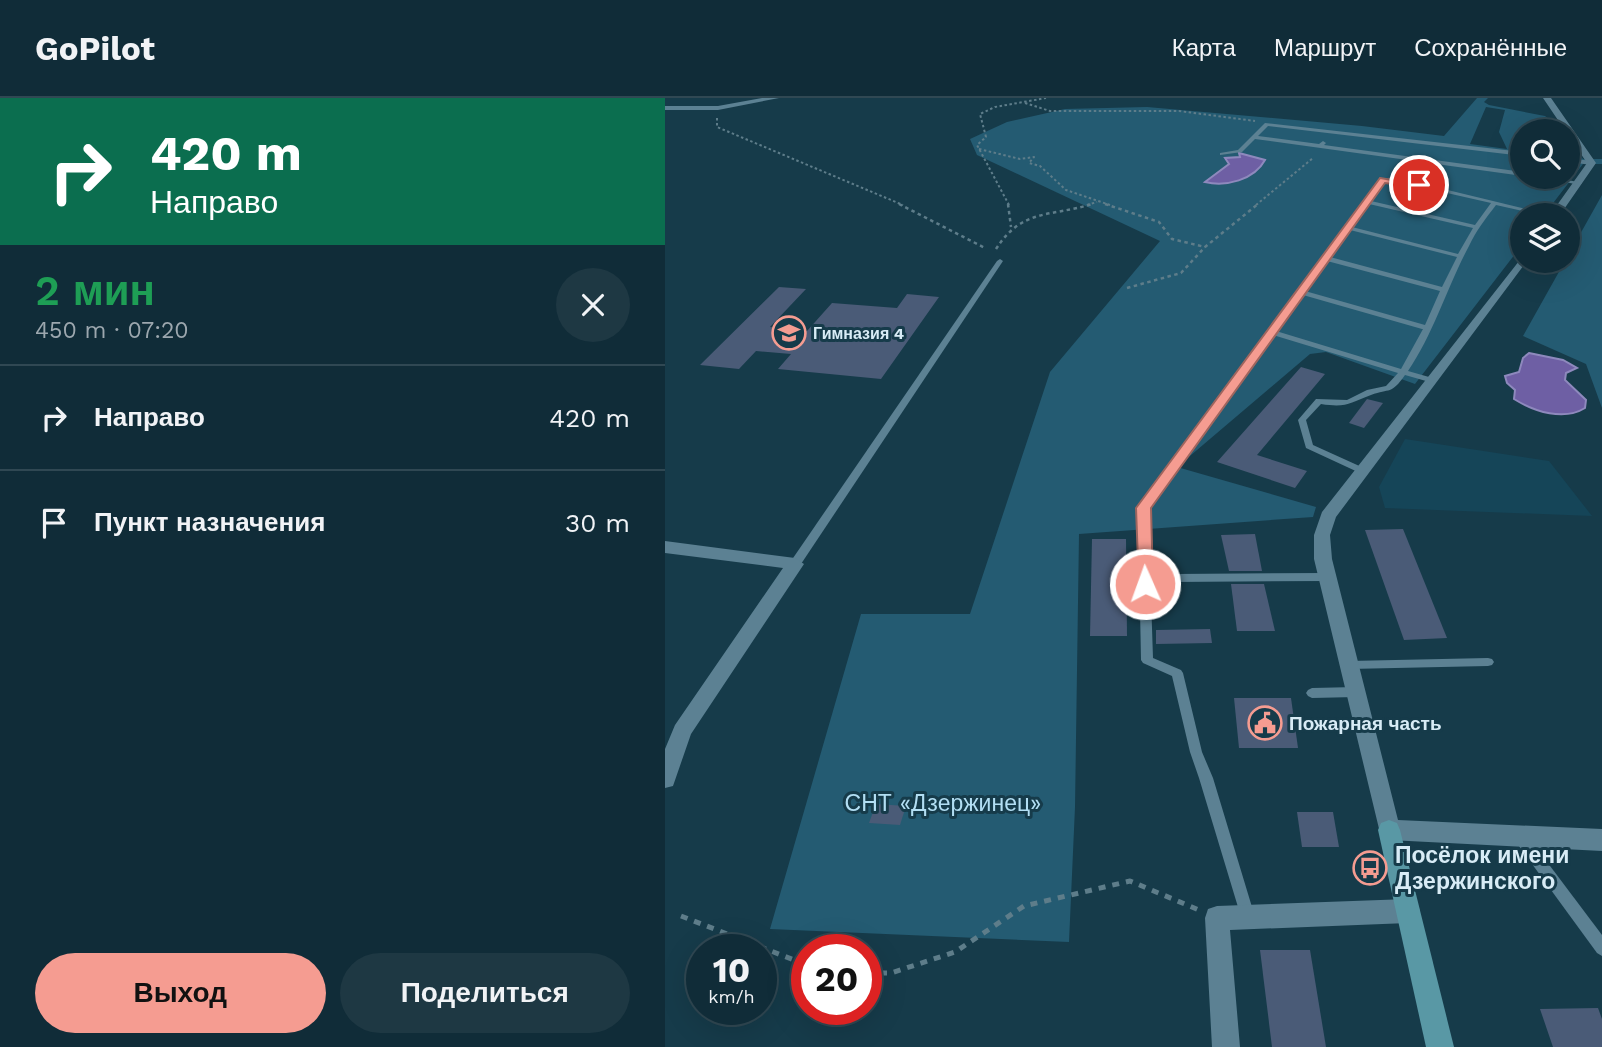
<!DOCTYPE html>
<html lang="ru">
<meta charset="utf-8">
<style>
:root{--surface:#102c38;--page:#1e3843;--text:#f1f3f6;--muted:#9ca7ae;--line:#304853;--accent:#f59c91}
body{margin:0;font-family:"Work Sans",sans-serif;background:var(--page);color:var(--text);height:100vh;display:flex;flex-direction:column;font-size:26px;white-space:nowrap}
*{box-sizing:border-box;margin:0}
p{font-size:23px;color:var(--muted)}
.icon{flex:none;width:38px;height:38px;fill:none;stroke:currentColor;stroke-width:2;stroke-linecap:round;stroke-linejoin:round}
.map{position:relative;flex:1;overflow:hidden}
.side{display:flex;flex-direction:column;background:var(--surface);width:665px}
.side>*{flex:none}
.top-card{background:#0b6e4f;color:#fff;overflow:hidden}
.fabs{position:absolute;left:845px;top:21px;display:grid;gap:14px}
.fabs a{display:grid;place-items:center;width:70px;height:70px;border-radius:50%;background:var(--surface);box-shadow:0 7px 28px #0002,0 0 0 2px var(--line);font-size:35px}
.speed{position:absolute;left:21px;top:836px;display:flex;gap:14px;font-size:35px;font-weight:700;text-align:center}
.speed>*{display:grid;place-content:center;width:91px;height:91px;border-radius:50%;background:var(--surface);box-shadow:0 7px 28px #0002,0 0 0 2px var(--line);line-height:1}
.speed small{font-size:18px;font-weight:400}
.speed .limit{border:10px solid #d22;background:#fff;color:#111}
.pin{position:absolute;display:grid;place-items:center;width:60px;height:60px;color:#fff;margin:-30px;border:4px solid #fff;border-radius:50%;box-shadow:0 2px 7px #0007}
.me{position:absolute;width:77px;margin:-38px;rotate:358deg;stroke-linejoin:round;filter:drop-shadow(0 0 5px #0008)}
.turn{display:flex;align-items:center;gap:24px;height:147px;padding:0 35px;font-size:32px}
.turn .icon{width:91px;height:91px;stroke-width:2.5}
.turn b{display:block;font-size:49px;line-height:60px}
.round{display:grid;place-items:center;flex:none;width:74px;height:74px;border-radius:37px;background:var(--page)}
.headline{display:flex;align-items:center;justify-content:space-between;height:119px;padding:0 35px}
h1{font-size:42px;font-weight:600;line-height:52px;color:#1e9e55}
.button{display:flex;gap:14px;margin-top:auto;padding:14px 35px}
.button a{flex:1;height:80px;border-radius:42px;background:var(--accent);color:#111;font-size:28px;font-weight:600;line-height:80px;text-align:center}
.button a+a{background:var(--page);color:var(--text)}
ul{padding:0;list-style:none}
li{display:flex;align-items:center;gap:21px;height:105px;padding:0 35px;border-top:2px solid var(--line)}
li div{flex:1}
li b{display:block;font-size:26px}
li em{font-style:normal}
header{display:flex;align-items:center;gap:42px;box-sizing:border-box;height:98px;padding:0 35px;background:var(--surface);border-bottom:2px solid var(--line)}
header strong{font-size:33px}
nav{display:flex;gap:38px;margin-inline-start:auto;font-size:24px}
main{display:flex;flex:1;min-height:0}
.map>svg:first-child{display:block}
.built{fill:#154558}
.green{fill:#245b72;fill-rule:evenodd}
.water{fill:#6e5fa4;stroke:#8e89bd;stroke-width:2}
.building{fill:#4a5b77}
.lines{fill:none;stroke-linecap:round;stroke-linejoin:round}
.path-far2{stroke:#5e7d8a;stroke-width:2;stroke-dasharray:2.5 2.5;stroke-linecap:butt}
.path-far1{stroke:#5e7d8a;stroke-width:2.5;stroke-dasharray:3.5 3.5;stroke-linecap:butt}
.path{stroke:#5e7d8a;stroke-width:5;stroke-dasharray:7 7;stroke-linecap:butt}
.lane{fill:#5c8193;fill-rule:evenodd}
.street{fill:#5c8193;fill-rule:evenodd}
.secondary{fill:#5998a5;fill-rule:evenodd}
.route{fill:#f59c91;stroke:#9f655e;stroke-width:2}
.labels{text-anchor:middle;dominant-baseline:central;stroke-width:6;stroke-linejoin:round;paint-order:stroke}
.far-poi-label{font-size:16px;font-weight:bold;fill:#d8ecf6;stroke:#163b4a;text-anchor:start}
.poi-label{font-size:19px;font-weight:bold;fill:#d8ecf6;stroke:#163b4a;text-anchor:start}
.near-park-label{font-size:23px;fill:#b2def3;stroke:#163b4a}
.near-poi-label{font-size:23px;font-weight:bold;fill:#d8ecf6;stroke:#163b4a;text-anchor:start}
</style>
<header>
<strong>GoPilot</strong>
<nav><a>Карта</a><a>Маршрут</a><a>Сохранённые</a></nav>
</header>
<main>
<section class="side">
<div class="top-card">
<div class="turn"><svg class="icon" aria-label="right" viewBox="0 0 24 24"><path d="M7 20v-9h11M14 6l5 5-5 5"/></svg><div><b>420 m</b>Направо</div></div>
</div>
<div class="headline"><div><h1>2 мин</h1><p>450 m · 07:20</p></div><a class="round"><svg class="icon" aria-label="close" viewBox="0 0 24 24"><path d="M6 6l12 12M18 6L6 18"/></svg></a></div>
<ul>
<li><svg class="icon" aria-label="right" viewBox="0 0 24 24"><path d="M7 20v-9h11M14 6l5 5-5 5"/></svg><div><b>Направо</b></div><em>420 m</em></li>
<li><svg class="icon" aria-label="arrive" viewBox="0 0 24 24"><path d="M6 21V4h12l-3 4 3 4H6"/></svg><div><b>Пункт назначения</b></div><em>30 m</em></li>
</ul>
<div class="button"><a>Выход</a><a>Поделиться</a></div>
</section>
<div class="map">
<svg width="937" height="949" viewBox="0 0 937 949">
<rect width="100%" height="100%" fill="#163b4a"/>
<polygon class="built" points="740,341 884,363 927,418 720,410 714,389"/>
<g class="green">
<path d="M812 0H823L819 4 824 7 880 18 898 33H858V79H903V40L918 61H937V66H918L879 117H858L857 147 750 286 661 254 645 256 512 369 651 409 648 419 414 436 410 709 404 844 105 831 196 516H305L385 274 495 143 312 57 305 41 342 24 400 11 482 9 697 28 779 38ZM821 9 840 12 834 34 842 51 805 46Z"/>
<polygon points="937,97 937,310 921,266 858,238"/>
</g>
<g class="water">
<path d="M574 55 600 62C589 82 561 89 540 84L564 66 560 60 575 59Z"/>
<path d="M864 255 898 262 912 270 901 275 900 282 921 302 920 310C899 323 870 314 849 301L850 292 842 285 840 278 854 274 858 260Z"/>
</g>
<g class="building">
<polygon points="114,189 141,191 105,229 142,233 167,205 232,210 242,196 274,199 216,281 113,271 126,256 91,253 74,271 35,267"/>
<polygon points="636,269 660,276 592,357 642,373 630,390 552,364"/>
<polygon points="702,301 718,305 699,330 684,325"/>
<polygon points="738,431 782,540 739,542 700,432"/>
<polygon points="590,436 597,473 564,473 556,437"/>
<polygon points="427,441 461,441 462,538 425,538"/>
<polygon points="566,486 599,486 610,533 572,533"/>
<polygon points="545,531 547,545 491,546 491,532"/>
<polygon points="569,600 626,600 633,650 574,650"/>
<polygon points="211,706 241,708 235,727 204,725"/>
<polygon points="632,714 668,714 674,749 637,749"/>
<polygon points="595,852 645,852 661,949 607,949"/>
<polygon points="933,910 937,921 937,949 888,949 875,911"/>
</g>
<g class="lines">
<g class="path-far2">
<polyline points="360,5 385,13 514,13 590,23"/>
<polyline points="52,20 52,29 238,107"/>
<polyline points="314,51 355,61 369,59 364,65 375,68 401,92 445,107"/>
<polyline points="344,107 312,47 321,39 315,16 330,9 381,0"/>
<polyline points="422,107 432,104"/>
<polyline points="591,107 648,60"/>
</g>
<g class="path-far1">
<polyline points="234,106 320,150"/>
<polyline points="343,106 346,129"/>
<polyline points="440,106 494,124 507,141 540,149"/>
<path d="M331 151C357 110 386 119 427 106"/>
<polyline points="462,190 516,175 540,149 593,106"/>
</g>
<g class="path">
<polyline points="16,818 142,867"/>
<polyline points="201,875 226,875 290,854 359,808 465,783 534,812"/>
</g>
<g class="lane">
<polygon points="600,25 858,54 858,58 603,28 593,38 654,46 658,43 661,45 659,47 858,74 858,78 590,41 577,54 555,57 555,55 573,52"/>
<polygon points="903,60 927,63 930,65 927,67 903,64"/>
<path d="M729 79 886 117H876L831 107C821 120 811 133 804 148 782 189 769 235 743 273L771 281V285H768L740 277C726 297 725 290 706 297 684 305 682 310 656 306L641 322 648 347 701 371 703 373 701 375H695L641 350 633 322 651 301 682 302 702 292 721 288 733 275 608 237 483 410 488 560 516 572 518 575 537 654 548 680 590 819 588 824 583 826 578 824 576 819 534 680 525 654 507 578 478 565 476 562 473 410 657 161V159L659 158 679 130V128L682 127 699 104 698 102 701 101 716 81ZM729 83 826 105 810 127 706 103 720 84ZM704 106 808 130 793 156 687 129ZM685 132 792 159 777 189 665 159ZM662 163 775 193 760 227 640 193ZM638 197 757 231H758L736 271 611 233Z"/>
<polygon points="878,79 889,79 917,85 914,87"/>
<polygon points="335,161 338,163 134,469 126,469 125,466 126,463 332,163"/>
<polygon points="661,475 666,479 661,483 509,484 504,480 509,476"/>
<polygon points="823,560 827,561 829,564 827,567 823,568 684,571 680,570 678,567 680,564 684,563"/>
<polygon points="691,589 695,591 697,594 695,597 691,599 647,600 643,598 641,595 643,592 647,590"/>
<polygon points="856,734 861,736 937,837 937,858 932,855 851,744 849,740 851,736"/>
</g>
<g class="street">
<polygon points="97,0 114,0 53,12 0,12 0,8 53,8"/>
<polygon points="878,0 886,0 931,65 895,117 885,117 922,65"/>
<polygon points="858,158 858,163 862,163 671,419 665,437 667,461 733,722 937,731 937,753 724,742 716,739 649,461 649,437 657,414"/>
<polygon points="0,443 130,460 139,466 26,636 8,688 0,690 0,651 10,627 118,470 0,455"/>
<polygon points="743,801 752,805 755,813 752,821 743,825 565,832 575,949 547,949 540,820 543,811 552,808"/>
</g>
<polygon class="secondary" points="724,722 732,725 735,732 789,949 761,949 713,732 716,725"/>
</g>
<polygon class="route" points="715,80 758,87 754,90 720,85 486,410 488,486 480,491 474,490 471,410"/>
<defs>
<symbol id="school-ring" viewBox="-11 -11 22 22"><circle r="9.5" fill="#163b4a" stroke="#f59c91" stroke-width="1.5"/><path d="M0-5L7-2L0 1L-7-2ZM-4 1L0 2.5L4 1V4Q0 6-4 4Z" fill="#f59c91"/></symbol>
<symbol id="civic-ring" viewBox="-11 -11 22 22"><circle r="9.5" fill="#163b4a" stroke="#f59c91" stroke-width="1.5"/><path d="M-.6-6.5H3V-4.5H.6V-3L4-1V1h2V6H-6V1h2V-1L-.6-3ZM-1.2 2.5V6h2.4V2.5Z" fill="#f59c91"/></symbol>
<symbol id="bus-ring" viewBox="-11 -11 22 22"><circle r="9.5" fill="#163b4a" stroke="#f59c91" stroke-width="1.5"/><path d="M-5-6H5V4H4V6H2V4H-2V6H-4V4H-5ZM-3.5-4V0h7V-4ZM-3.5 1.2v1.5H-2V1.2ZM2 1.2v1.5H3.5V1.2Z" fill="#f59c91"/></symbol>
</defs>
<g fill-rule="evenodd">
<use href="#school-ring" x="105" y="216" width="38" height="38"/>
<use href="#civic-ring" x="581" y="606" width="38" height="38"/>
<use href="#bus-ring" x="686" y="751" width="38" height="38"/>
</g>
<g class="labels">
<g class="far-poi-label">
<text x="148" y="235">Гимназия 4</text>
</g>
<g class="poi-label">
<text x="624" y="625">Пожарная часть</text>
</g>
<g class="near-park-label">
<text x="278" y="705">СНТ «Дзержинец»</text>
</g>
<g class="near-poi-label">
<text x="730" y="757">Посёлок имени<tspan x="730" dy="26">Дзержинского</tspan></text>
</g>
</g>
</svg>
<div class="fabs">
<a><svg class="icon" aria-label="search" viewBox="0 0 24 24"><circle cx="10" cy="10" r="6"/><path d="M15 15l6 6"/></svg></a>
<a><svg class="icon" aria-label="layers" viewBox="0 0 24 24"><path d="M12 4l9 5-9 5-9-5zM3 14l9 5 9-5"/></svg></a>
</div>
<div class="speed"><div>10<small>km/h</small></div><div class="limit">20</div></div>
<div class="pin" style="left:754px;top:87px;background:#d93025"><svg class="icon" aria-label="arrive" viewBox="0 0 24 24"><path d="M6 21V4h12l-3 4 3 4H6"/></svg></div>
<svg class="me" style="left:480px;top:486px" viewBox="-20 -20 40 40"><circle r="17" fill="#f59c91" stroke="#fff" stroke-width="3"/><path d="M0-11L8 9 0 5-8 9z" fill="#fff"/></svg>
</div>
</main>
